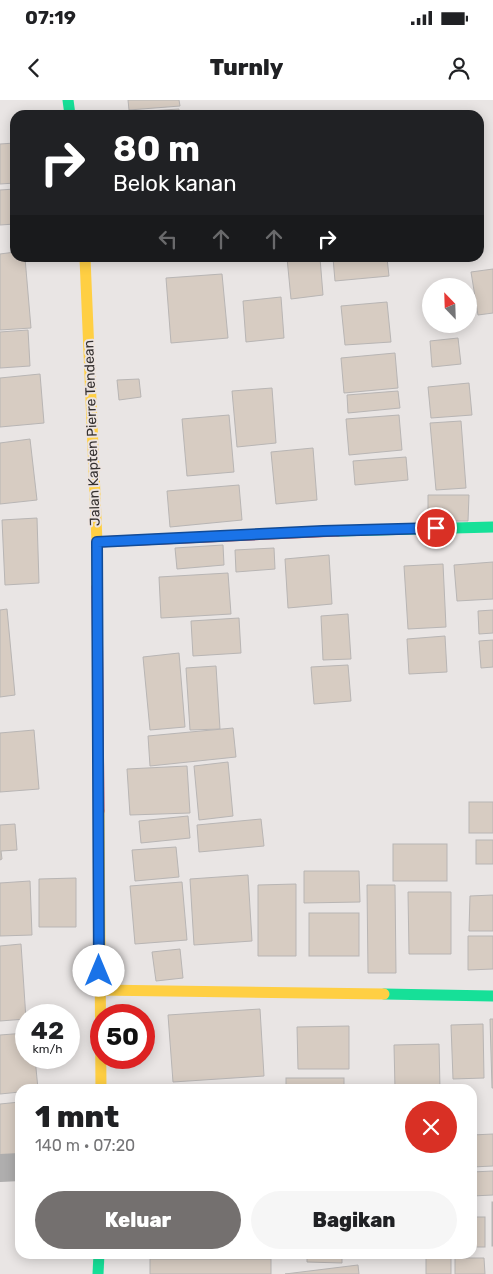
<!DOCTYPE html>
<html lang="id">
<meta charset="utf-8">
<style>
:root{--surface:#fff;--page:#f6f6f6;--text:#202124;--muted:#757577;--accent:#74706f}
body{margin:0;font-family:Rubik,sans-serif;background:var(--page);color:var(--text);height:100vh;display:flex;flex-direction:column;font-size:19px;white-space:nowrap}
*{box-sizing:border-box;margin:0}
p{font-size:16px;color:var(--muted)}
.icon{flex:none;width:28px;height:28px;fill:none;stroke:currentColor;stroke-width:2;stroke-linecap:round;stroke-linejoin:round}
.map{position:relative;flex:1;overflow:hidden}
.side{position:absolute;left:15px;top:984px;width:462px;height:175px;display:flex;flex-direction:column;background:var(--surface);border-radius:15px;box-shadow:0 2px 12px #0003}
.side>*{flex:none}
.banner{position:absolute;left:10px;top:10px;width:474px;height:152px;border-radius:15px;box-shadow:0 2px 12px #0003;background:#202124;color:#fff;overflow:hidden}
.needle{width:32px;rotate:337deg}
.buttons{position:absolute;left:422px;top:178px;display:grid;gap:10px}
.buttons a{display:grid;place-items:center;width:55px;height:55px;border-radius:50%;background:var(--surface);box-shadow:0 2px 12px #0003;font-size:25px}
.speed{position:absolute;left:15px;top:904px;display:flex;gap:10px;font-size:25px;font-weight:700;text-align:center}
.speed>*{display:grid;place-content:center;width:65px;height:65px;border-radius:50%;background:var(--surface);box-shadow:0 2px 12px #0003;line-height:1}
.speed small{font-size:12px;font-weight:400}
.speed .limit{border:8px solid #d22;background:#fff;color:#111}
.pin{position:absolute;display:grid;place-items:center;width:42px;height:42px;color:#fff;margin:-21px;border:2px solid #fff;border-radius:50%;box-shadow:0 1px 5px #0007}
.me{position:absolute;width:55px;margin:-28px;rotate:0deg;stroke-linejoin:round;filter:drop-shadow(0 0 4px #0008)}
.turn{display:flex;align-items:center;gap:18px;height:105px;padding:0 20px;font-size:22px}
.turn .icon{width:65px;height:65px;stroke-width:2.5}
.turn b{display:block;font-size:35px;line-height:42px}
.lanes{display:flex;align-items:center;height:48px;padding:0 20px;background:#0003;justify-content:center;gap:25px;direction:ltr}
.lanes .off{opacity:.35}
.round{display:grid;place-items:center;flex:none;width:52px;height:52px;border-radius:26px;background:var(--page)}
.head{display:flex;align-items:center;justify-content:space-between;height:85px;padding:0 20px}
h1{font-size:30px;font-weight:800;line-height:38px}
.action{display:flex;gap:10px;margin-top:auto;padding:10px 20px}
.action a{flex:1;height:58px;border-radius:30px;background:var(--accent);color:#fff;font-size:20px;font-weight:800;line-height:58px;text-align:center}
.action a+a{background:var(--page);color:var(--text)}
.status{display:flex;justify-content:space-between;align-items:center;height:35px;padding:0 25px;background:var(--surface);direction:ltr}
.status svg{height:14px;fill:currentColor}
header{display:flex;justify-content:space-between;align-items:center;height:65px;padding:0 20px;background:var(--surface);font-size:22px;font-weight:800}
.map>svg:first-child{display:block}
.building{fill:#d7ccc2;stroke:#b8b5b4}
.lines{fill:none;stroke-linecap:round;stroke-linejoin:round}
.street{stroke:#afaeae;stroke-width:28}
.fast{stroke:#16e098;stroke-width:11}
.slow{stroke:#ffcf43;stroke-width:11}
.jam{stroke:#f24e42;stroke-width:11}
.route-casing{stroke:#114b97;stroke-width:12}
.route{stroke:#1a73e8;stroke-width:9}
.labels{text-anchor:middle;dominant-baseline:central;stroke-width:4;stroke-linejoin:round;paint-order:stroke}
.street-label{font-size:14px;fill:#353130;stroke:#ece4e1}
</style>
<div class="status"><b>07:19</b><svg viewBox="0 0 49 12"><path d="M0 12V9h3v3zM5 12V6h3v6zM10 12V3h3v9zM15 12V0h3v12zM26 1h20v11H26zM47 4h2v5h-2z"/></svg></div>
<header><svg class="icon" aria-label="back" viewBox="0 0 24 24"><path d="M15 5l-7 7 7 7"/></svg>Turnly<svg class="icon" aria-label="person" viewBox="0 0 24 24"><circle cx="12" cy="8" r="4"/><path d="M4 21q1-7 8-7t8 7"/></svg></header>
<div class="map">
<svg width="493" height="1174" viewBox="0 0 493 1174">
<rect width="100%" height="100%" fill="#e9e5e4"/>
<g class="building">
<polygon points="128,0 179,0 180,6 129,10"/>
<polygon points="179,9 179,15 133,15 133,12"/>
<polygon points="15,43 15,83 0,84 0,44"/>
<polygon points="15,89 15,124 0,125 0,90"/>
<polygon points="15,152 15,158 25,158 31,228 0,230 0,154"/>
<polygon points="287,158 320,158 323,195 291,199"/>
<polygon points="333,158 387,158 389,176 335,181"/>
<polygon points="493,169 493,213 478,215 471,172"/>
<polygon points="222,174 228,238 171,243 166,178"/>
<polygon points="281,197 284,238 246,242 243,201"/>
<polygon points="387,202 391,242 345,245 341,206"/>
<polygon points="28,230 30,266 0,268 0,232"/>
<polygon points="458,238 461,264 432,267 430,241"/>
<polygon points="395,253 398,288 344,293 341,258"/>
<polygon points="40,274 44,323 0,327 0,278"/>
<polygon points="139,279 141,297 119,300 117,280"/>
<polygon points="469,283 472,315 431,318 428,287"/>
<polygon points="272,288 276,343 237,347 232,291"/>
<polygon points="398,291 400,308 348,313 347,295"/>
<polygon points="229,315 234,372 187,376 182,319"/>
<polygon points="399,315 402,350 349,355 346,319"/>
<polygon points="461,321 466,388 436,390 430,323"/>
<polygon points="30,339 37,400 0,404 0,343"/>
<polygon points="313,348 317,400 276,404 271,352"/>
<polygon points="406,357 408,380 355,385 353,361"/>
<polygon points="239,385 242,420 170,427 167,391"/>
<polygon points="428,395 469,395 468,421 428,421"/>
<polygon points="37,418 39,483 5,485 2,420"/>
<polygon points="223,445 224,465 177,469 175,448"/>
<polygon points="274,448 275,469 236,472 235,450"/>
<polygon points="329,455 332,504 288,508 285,459"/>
<polygon points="493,462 493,499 457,501 454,465"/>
<polygon points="443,464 446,527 408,529 404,466"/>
<polygon points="228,473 231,514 161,518 159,477"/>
<polygon points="7,509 15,595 0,597 0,510"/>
<polygon points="493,510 493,533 479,534 478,511"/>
<polygon points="348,514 351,559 323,560 321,516"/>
<polygon points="239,518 241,553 193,556 191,521"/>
<polygon points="445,536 447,572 409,574 407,539"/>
<polygon points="493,540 493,567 481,568 479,541"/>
<polygon points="179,553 185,627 150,630 143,557"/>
<polygon points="348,565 351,601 314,604 311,567"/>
<polygon points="216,566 220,629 190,630 186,568"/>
<polygon points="233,628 236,657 150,666 148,636"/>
<polygon points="34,630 39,689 0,692 0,633"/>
<polygon points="228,662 233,716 199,720 194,666"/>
<polygon points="187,666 190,713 130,715 127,669"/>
<rect x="469" y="702" width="24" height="31"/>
<polygon points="188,716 190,738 141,743 139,721"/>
<polygon points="261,719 264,746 199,752 197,725"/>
<polygon points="15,724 17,750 1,751 2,759 0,760 0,725"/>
<rect x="476" y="740" width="17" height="24"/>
<rect x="393" y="744" width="54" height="37"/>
<polygon points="176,747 179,777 135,781 132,750"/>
<polygon points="304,771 359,771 360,802 304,803"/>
<polygon points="248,775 252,841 194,845 190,779"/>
<polygon points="76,778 76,827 39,827 39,779"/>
<polygon points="30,781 32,835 0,836 0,783"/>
<polygon points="182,782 187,840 135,844 130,786"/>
<polygon points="296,784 296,856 258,856 258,785"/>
<polygon points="367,785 395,785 396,873 368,873"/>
<polygon points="408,792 451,792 451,854 409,854"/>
<polygon points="493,795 493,831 469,831 470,796"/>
<rect x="309" y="813" width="50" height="43"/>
<polygon points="468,836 493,836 493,869 468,870"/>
<polygon points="21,844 26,919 0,921 0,846"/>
<polygon points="180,849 183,878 156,881 152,852"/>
<polygon points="260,909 264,976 173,982 168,915"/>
<polygon points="490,919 493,919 493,988 492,988"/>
<polygon points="483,924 484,978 453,979 451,925"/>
<polygon points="349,926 349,969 298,969 297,927"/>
<polygon points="26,933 26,958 35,958 38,989 20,989 20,992 0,994 0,935"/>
<polygon points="439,944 440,989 395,989 394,945"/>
<rect x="286" y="978" width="58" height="11"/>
<polygon points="20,1002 20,1055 0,1056 0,1004"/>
<polygon points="493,1034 493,1066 472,1067 472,1035"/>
<polygon points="493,1071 493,1095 472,1096 472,1072"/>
<rect x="492" y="1102" width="1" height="44"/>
<rect x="472" y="1117" width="13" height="30"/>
<polygon points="307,1154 342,1154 342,1163 307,1162"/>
<rect x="426" y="1154" width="25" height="20"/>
<polygon points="455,1158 484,1158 485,1174 455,1174"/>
<rect x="150" y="1159" width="121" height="15"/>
<polygon points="358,1165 359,1174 285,1174"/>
</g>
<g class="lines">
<polyline class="street" points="0,1068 20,1067"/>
<g class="fast">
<polyline points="68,0 70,15"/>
<polyline points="338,431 493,427"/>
<polyline points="384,894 493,896"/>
<polyline points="98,1174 99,1154"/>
</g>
<g class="slow">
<polyline points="85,158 97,442 97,487"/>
<polyline points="99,711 101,989"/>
<polyline points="99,890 384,894"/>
</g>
<g class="jam">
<polyline points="97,442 338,431"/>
<polyline points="97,487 99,711"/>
</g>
</g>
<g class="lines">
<defs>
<polyline id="route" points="99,871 97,442 323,431 436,428"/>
</defs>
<use href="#route" class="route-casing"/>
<use href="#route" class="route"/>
</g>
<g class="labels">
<g class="street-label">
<text transform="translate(92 333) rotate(-92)">Jalan Kapten Pierre Tendean</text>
</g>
</g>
</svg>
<div class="buttons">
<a><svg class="needle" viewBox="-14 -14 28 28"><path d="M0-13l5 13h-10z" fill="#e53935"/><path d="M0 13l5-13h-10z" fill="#757577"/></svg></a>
</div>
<div class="speed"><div>42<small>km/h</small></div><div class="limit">50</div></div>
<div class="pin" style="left:436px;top:428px;background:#d93025"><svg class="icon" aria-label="arrive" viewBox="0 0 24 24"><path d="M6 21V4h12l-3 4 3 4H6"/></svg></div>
<svg class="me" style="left:99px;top:871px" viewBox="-20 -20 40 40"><circle r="19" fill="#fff"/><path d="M0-13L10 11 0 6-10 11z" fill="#1a73e8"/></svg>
<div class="banner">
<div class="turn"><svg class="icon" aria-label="right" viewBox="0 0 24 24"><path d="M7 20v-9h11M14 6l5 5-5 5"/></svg><div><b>80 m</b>Belok kanan</div></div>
<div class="lanes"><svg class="icon off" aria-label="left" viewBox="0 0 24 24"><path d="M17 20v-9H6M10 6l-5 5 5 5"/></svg><svg class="icon off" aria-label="ahead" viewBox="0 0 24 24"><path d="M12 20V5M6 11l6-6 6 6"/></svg><svg class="icon off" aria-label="ahead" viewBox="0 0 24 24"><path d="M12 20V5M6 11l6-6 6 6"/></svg><svg class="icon" aria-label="right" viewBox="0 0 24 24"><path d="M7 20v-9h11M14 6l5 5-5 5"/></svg></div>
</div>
<section class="side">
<div class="head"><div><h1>1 mnt</h1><p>140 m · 07:20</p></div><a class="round" style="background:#d93025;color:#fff"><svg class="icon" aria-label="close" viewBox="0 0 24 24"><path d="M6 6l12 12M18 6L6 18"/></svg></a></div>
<div class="action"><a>Keluar</a><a>Bagikan</a></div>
</section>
</div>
